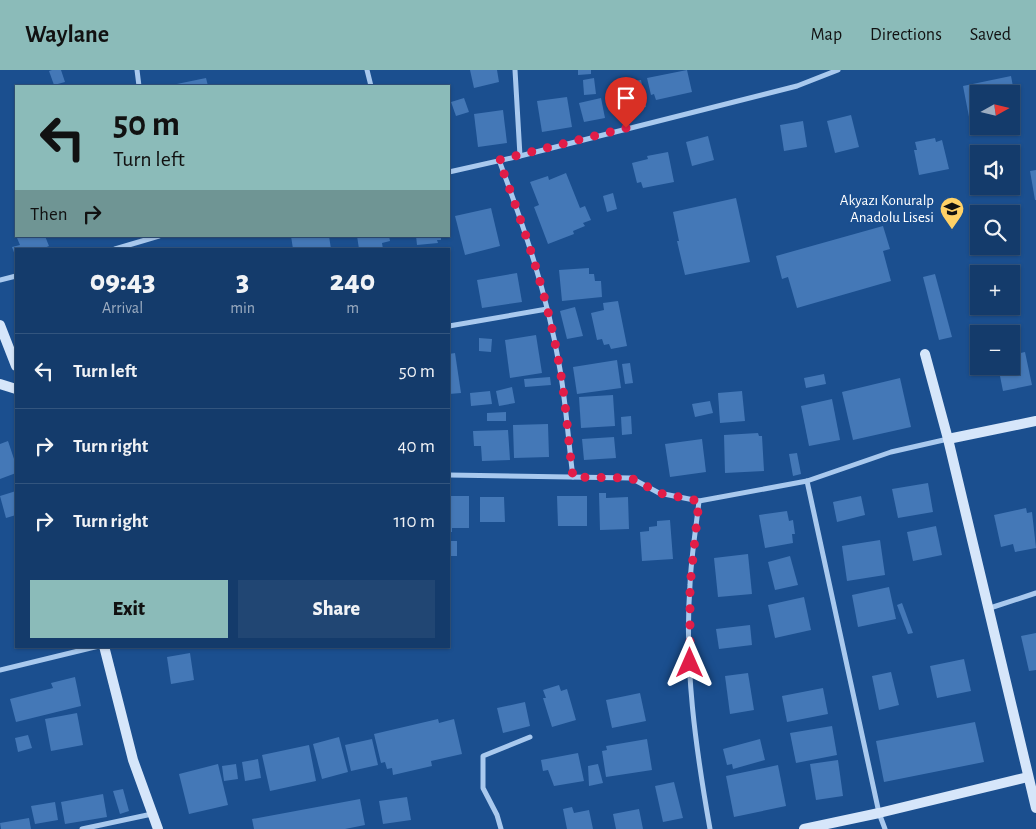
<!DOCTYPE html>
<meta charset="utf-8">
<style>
:root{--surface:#143b6b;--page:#214673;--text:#f1f3f6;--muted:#9dadc1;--line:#33557e;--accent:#8bbbb9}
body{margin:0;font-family:"Alegreya Sans",sans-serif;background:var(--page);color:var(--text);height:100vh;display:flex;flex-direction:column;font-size:19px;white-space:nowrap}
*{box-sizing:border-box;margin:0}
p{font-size:16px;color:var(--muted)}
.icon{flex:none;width:28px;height:28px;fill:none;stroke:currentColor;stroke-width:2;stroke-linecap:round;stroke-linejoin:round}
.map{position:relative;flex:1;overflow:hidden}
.panel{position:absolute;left:15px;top:178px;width:435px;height:400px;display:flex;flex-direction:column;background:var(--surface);border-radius:0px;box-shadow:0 1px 4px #0004,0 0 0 1px var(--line)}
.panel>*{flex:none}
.hud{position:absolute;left:15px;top:15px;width:435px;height:152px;border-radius:0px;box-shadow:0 1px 4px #0004,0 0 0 1px var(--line);background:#8bbbb9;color:#111;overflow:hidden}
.needle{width:32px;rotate:82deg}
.tools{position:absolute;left:970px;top:15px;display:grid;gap:10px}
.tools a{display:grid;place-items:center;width:50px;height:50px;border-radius:0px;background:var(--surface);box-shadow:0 1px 4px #0004,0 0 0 1px var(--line);font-size:25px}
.pin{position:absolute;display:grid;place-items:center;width:42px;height:42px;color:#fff;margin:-51px -21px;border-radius:50% 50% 50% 0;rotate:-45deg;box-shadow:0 0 5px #0007}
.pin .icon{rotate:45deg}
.me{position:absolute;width:55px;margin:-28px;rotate:0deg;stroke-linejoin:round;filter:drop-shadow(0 0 4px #0008)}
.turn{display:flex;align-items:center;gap:18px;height:105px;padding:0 15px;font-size:22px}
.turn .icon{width:65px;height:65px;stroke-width:2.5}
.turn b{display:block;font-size:35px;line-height:42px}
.then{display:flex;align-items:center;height:48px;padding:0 15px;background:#0003;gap:10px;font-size:19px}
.eta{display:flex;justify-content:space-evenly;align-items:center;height:85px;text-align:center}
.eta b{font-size:30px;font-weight:800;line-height:35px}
.primary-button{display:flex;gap:10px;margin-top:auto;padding:10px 15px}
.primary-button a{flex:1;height:58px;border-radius:0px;background:var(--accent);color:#111;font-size:20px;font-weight:800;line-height:58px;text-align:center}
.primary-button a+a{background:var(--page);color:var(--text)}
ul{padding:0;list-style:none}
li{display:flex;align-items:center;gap:15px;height:75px;padding:0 15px;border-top:1px solid var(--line)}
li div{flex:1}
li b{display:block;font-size:19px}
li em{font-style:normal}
header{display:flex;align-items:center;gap:30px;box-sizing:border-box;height:70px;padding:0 25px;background:var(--accent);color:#111}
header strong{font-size:24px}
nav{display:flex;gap:28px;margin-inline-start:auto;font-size:18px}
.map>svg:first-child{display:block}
.building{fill:#4478b7}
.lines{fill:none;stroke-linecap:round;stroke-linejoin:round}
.street{stroke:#a9c9ee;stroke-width:5}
.secondary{stroke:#d6e6fa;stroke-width:10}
.route{stroke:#e11d48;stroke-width:9;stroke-dasharray:0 16.2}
.labels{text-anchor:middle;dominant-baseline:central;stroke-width:4;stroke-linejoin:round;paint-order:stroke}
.poi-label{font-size:15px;fill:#fff;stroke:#1b4f8f;text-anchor:end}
</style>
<header>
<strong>Waylane</strong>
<nav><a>Map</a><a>Directions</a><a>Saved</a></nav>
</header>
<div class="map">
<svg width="1036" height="759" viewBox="0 0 1036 759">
<rect width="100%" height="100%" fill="#1b4f8f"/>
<g class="building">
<polygon points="52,0 61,0 65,12 54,15 49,1"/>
<polygon points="470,0 497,0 499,12 474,18"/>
<polygon points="578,0 591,0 591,4 578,5"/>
<polygon points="687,0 692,22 656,30 654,24 651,25 647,8"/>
<polygon points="1011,6 1018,43 1011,44 1011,24 979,24 979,51 970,52 963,16"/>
<polygon points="206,8 208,16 172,16 172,15"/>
<polygon points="594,8 596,24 584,25 583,10"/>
<polygon points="641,10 646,37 623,40 619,14"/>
<polygon points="567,27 572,57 542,62 537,31"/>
<polygon points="464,28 469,42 456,46 451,32"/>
<polygon points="601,28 605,48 584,52 579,33"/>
<polygon points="503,40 507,73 478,77 474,44"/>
<polygon points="851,45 859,77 835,83 827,51"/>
<polygon points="803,51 807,77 784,81 780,55"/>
<polygon points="708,66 714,90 692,96 686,72"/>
<polygon points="935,68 936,72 942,70 949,99 919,105 914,80 917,80 915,72"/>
<polygon points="668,82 674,112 643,118 641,112 637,113 632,93 648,89 647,86"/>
<polygon points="1036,100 1036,130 1035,130 1030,101"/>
<polygon points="566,103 580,138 585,136 591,150 583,153 585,156 573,161 574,164 548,174 534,137 539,135 530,112 548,106 549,110"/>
<polygon points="613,123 617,139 607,142 603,126"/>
<polygon points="736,128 750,192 685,205 677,171 679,171 673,142"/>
<polygon points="491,138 500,176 465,185 455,146"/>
<polygon points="883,156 890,179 883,181 891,211 797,238 788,207 782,209 776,186"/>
<polygon points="20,166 45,166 49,176 42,179 16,179 16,188 12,177 20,175 17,168"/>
<polygon points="291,166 329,166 331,179 293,179"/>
<polygon points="357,166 389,166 390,171 382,173 383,179 359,179"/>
<polygon points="416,166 441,166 441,170 437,170 438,173 417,175"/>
<polygon points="589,198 589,204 594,204 595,211 601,211 602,227 562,231 559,200"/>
<polygon points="517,203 522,232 482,238 477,210"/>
<polygon points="935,204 952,267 939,270 923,207"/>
<polygon points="618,231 627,276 611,279 609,274 604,275 602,269 597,270 591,243 604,240 603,233"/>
<polygon points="575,237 583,266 567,269 560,241"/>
<polygon points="536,265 542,303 510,308 505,270"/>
<polygon points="479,268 492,269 491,282 479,281"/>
<polygon points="1025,282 1032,315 1003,321 998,296 1011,296 1011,285"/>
<polygon points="455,283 461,323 449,324 449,284"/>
<polygon points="617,290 621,318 577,324 573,297"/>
<polygon points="630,293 633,313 625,314 622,294"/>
<polygon points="824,304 826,314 806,318 804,308"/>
<polygon points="550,307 551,315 525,317 524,309"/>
<polygon points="900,308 911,357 853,370 842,322"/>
<polygon points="512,317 515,333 499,336 496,321"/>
<polygon points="490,321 492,334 471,336 470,323"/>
<polygon points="742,321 745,351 720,353 718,323"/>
<polygon points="613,325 615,356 581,358 579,327"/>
<polygon points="832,329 840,370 809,376 801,336"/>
<polygon points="710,331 713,343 695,347 692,334"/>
<polygon points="506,342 506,351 487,351 487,343"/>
<polygon points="631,346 632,364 622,365 621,347"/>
<polygon points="548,354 549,387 514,388 513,355"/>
<polygon points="508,360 510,390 482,391 481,376 474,376 473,361"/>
<polygon points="758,363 759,366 762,366 764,401 725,403 724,365"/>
<polygon points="614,367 616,388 584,390 582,369"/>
<polygon points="702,369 706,402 670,407 665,374"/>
<polygon points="8,371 16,395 16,403 0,409 0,374"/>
<polygon points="797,383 801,404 793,406 789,384"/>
<polygon points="928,413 933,442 898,448 892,419"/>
<polygon points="16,421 16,445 6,448 0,426"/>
<polygon points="599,423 606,423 606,428 628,427 629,459 600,460"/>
<polygon points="449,426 469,426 469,458 452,458 452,462 449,462"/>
<polygon points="557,426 587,426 587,456 558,456"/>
<polygon points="861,426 865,445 837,452 833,432"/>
<polygon points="480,427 504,427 505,452 480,452"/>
<polygon points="1026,438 1027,443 1032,442 1036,478 1015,482 1013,474 1001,477 994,445"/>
<polygon points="787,441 789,451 793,450 795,464 792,464 793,473 765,478 759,445"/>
<polygon points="670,450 673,489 642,491 640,462 649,461 649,457 657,456 657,451"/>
<polygon points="936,456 942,485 913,491 907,462"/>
<polygon points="880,470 885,505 847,511 842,476"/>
<rect x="449" y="471" width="8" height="15"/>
<polygon points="748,484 752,524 718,527 714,488"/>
<polygon points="790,486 798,515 775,520 768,492"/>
<polygon points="889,517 896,549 858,557 852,525"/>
<polygon points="804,527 811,560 775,568 768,535"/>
<polygon points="902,533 913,563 908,564 897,535"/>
<polygon points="750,555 752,575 719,579 716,559"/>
<polygon points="1036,563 1036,600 1029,601 1021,566"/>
<polygon points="190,583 194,610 171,614 167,587"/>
<polygon points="964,589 971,621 937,628 930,596"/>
<polygon points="891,602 899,635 879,640 872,606"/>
<polygon points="748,603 754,640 730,644 725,606"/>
<polygon points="75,607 81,636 16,652 10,629 53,618 51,613"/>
<polygon points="559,615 561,621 567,619 576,650 552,657 543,628 546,628 543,620"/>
<polygon points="823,618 828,644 787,652 782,626"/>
<polygon points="640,623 646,651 612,658 606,630"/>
<polygon points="525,632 530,656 503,663 497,638"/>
<polygon points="77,643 83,675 51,681 45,649"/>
<polygon points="438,649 439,653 454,649 462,684 431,691 432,696 393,705 392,698 387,699 385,692 381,693 374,664"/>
<polygon points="975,652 984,692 884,712 876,671"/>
<polygon points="832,656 837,685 796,693 790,663"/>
<polygon points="28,665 32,678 18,682 15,668"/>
<polygon points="339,667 348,702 322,709 313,674"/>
<polygon points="372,669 378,695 351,701 345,675"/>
<polygon points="647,669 652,700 606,707 602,681 607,680 606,676"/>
<polygon points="760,669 765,690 733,699 732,694 727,695 723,679"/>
<polygon points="309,675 316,711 270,721 262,685"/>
<polygon points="578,683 584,711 554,716 548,700 543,701 541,690"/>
<polygon points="258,689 261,708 245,711 242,692"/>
<polygon points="838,690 843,726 816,730 810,694"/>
<polygon points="218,694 228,735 189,744 179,704"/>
<polygon points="236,694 238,709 224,711 222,696"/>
<polygon points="598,694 603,713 589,716 588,696"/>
<polygon points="778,695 786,736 734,747 726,706"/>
<polygon points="674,712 683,748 663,752 655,716"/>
<polygon points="123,719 129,741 120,744 113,721"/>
<polygon points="103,724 107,747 65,754 61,732"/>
<polygon points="407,727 411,750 383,754 379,731"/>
<polygon points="360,729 365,755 345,759 254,759 252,749"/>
<polygon points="55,732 58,750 35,754 31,736"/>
<polygon points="572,737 574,743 589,740 593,759 567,759 563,739"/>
<polygon points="639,739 643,759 616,759 613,744"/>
<polygon points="29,748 31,759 1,759 0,753"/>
</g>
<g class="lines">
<g class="street">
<polyline points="137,0 139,16"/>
<polyline points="367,0 371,16"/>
<polyline points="515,0 520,86"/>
<path d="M499 90C524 157 547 224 559 294 566 331 568 370 573 407"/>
<polyline points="449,102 520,86 797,16 838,0"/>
<polyline points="115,179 159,166"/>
<polyline points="0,210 16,206"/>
<polyline points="449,256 547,239"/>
<polyline points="449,405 631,408 659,423 699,431 807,411 891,382 948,369"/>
<polyline points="807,411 879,743 885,759"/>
<path d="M699 431C696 459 691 487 690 515 684 596 696 680 710 759"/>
<polyline points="987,539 1036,523"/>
<polyline points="0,600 99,576"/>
<polyline points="82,759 152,744"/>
<polyline points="501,759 497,745 483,718 483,686 530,667"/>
</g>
<g class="secondary">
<polyline points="0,255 16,296"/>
<polyline points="925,284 948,369 1036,738"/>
<polyline points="0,314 16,319"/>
<polyline points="948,369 1036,351"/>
<polyline points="104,576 133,690 158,759"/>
<polyline points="804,759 879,743 1028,707"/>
</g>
</g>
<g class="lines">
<path class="route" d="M626 58 499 90C524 157 547 224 559 294 566 331 568 370 573 407L631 408 659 423 699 431 690 516V593"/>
</g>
<defs>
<symbol id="school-pin" viewBox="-11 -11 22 30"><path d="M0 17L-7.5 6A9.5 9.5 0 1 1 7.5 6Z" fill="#ffd166" stroke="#1b4f8f"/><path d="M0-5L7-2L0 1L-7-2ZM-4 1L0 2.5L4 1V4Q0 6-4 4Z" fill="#111"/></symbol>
</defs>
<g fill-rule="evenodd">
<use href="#school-pin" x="938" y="125" width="28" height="38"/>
</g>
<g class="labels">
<g class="poi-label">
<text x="934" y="130">Akyazı Konuralp<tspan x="934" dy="17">Anadolu Lisesi</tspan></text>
</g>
</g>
</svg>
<div class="tools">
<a><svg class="needle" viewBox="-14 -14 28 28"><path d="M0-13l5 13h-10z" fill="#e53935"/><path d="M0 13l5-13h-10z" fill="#9dadc1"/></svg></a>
<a><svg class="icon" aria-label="sound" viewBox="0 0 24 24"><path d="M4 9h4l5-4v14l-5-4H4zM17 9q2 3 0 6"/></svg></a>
<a><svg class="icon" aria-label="search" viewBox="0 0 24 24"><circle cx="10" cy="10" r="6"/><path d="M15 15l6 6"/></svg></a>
<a>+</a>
<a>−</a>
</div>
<div class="pin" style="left:626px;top:58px;background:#d93025"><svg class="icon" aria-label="arrive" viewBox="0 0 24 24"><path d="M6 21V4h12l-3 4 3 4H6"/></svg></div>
<svg class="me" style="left:690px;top:593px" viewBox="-20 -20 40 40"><path d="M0-17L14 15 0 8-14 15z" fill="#e11d48" stroke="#fff" stroke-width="4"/></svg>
<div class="hud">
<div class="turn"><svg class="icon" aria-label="left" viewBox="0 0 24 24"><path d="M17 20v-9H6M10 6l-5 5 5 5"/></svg><div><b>50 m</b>Turn left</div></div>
<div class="then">Then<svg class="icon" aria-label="right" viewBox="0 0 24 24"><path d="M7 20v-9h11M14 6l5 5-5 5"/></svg></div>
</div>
<section class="panel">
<div class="eta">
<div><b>09:43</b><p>Arrival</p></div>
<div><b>3</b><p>min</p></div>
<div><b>240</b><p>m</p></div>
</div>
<ul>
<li><svg class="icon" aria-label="left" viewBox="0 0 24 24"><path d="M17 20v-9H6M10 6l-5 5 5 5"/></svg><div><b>Turn left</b></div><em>50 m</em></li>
<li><svg class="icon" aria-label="right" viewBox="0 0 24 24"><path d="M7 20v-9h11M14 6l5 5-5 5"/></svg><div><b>Turn right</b></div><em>40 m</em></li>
<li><svg class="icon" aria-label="right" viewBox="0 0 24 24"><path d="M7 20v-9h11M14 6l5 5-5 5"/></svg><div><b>Turn right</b></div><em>110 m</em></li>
</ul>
<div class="primary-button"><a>Exit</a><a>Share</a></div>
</section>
</div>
